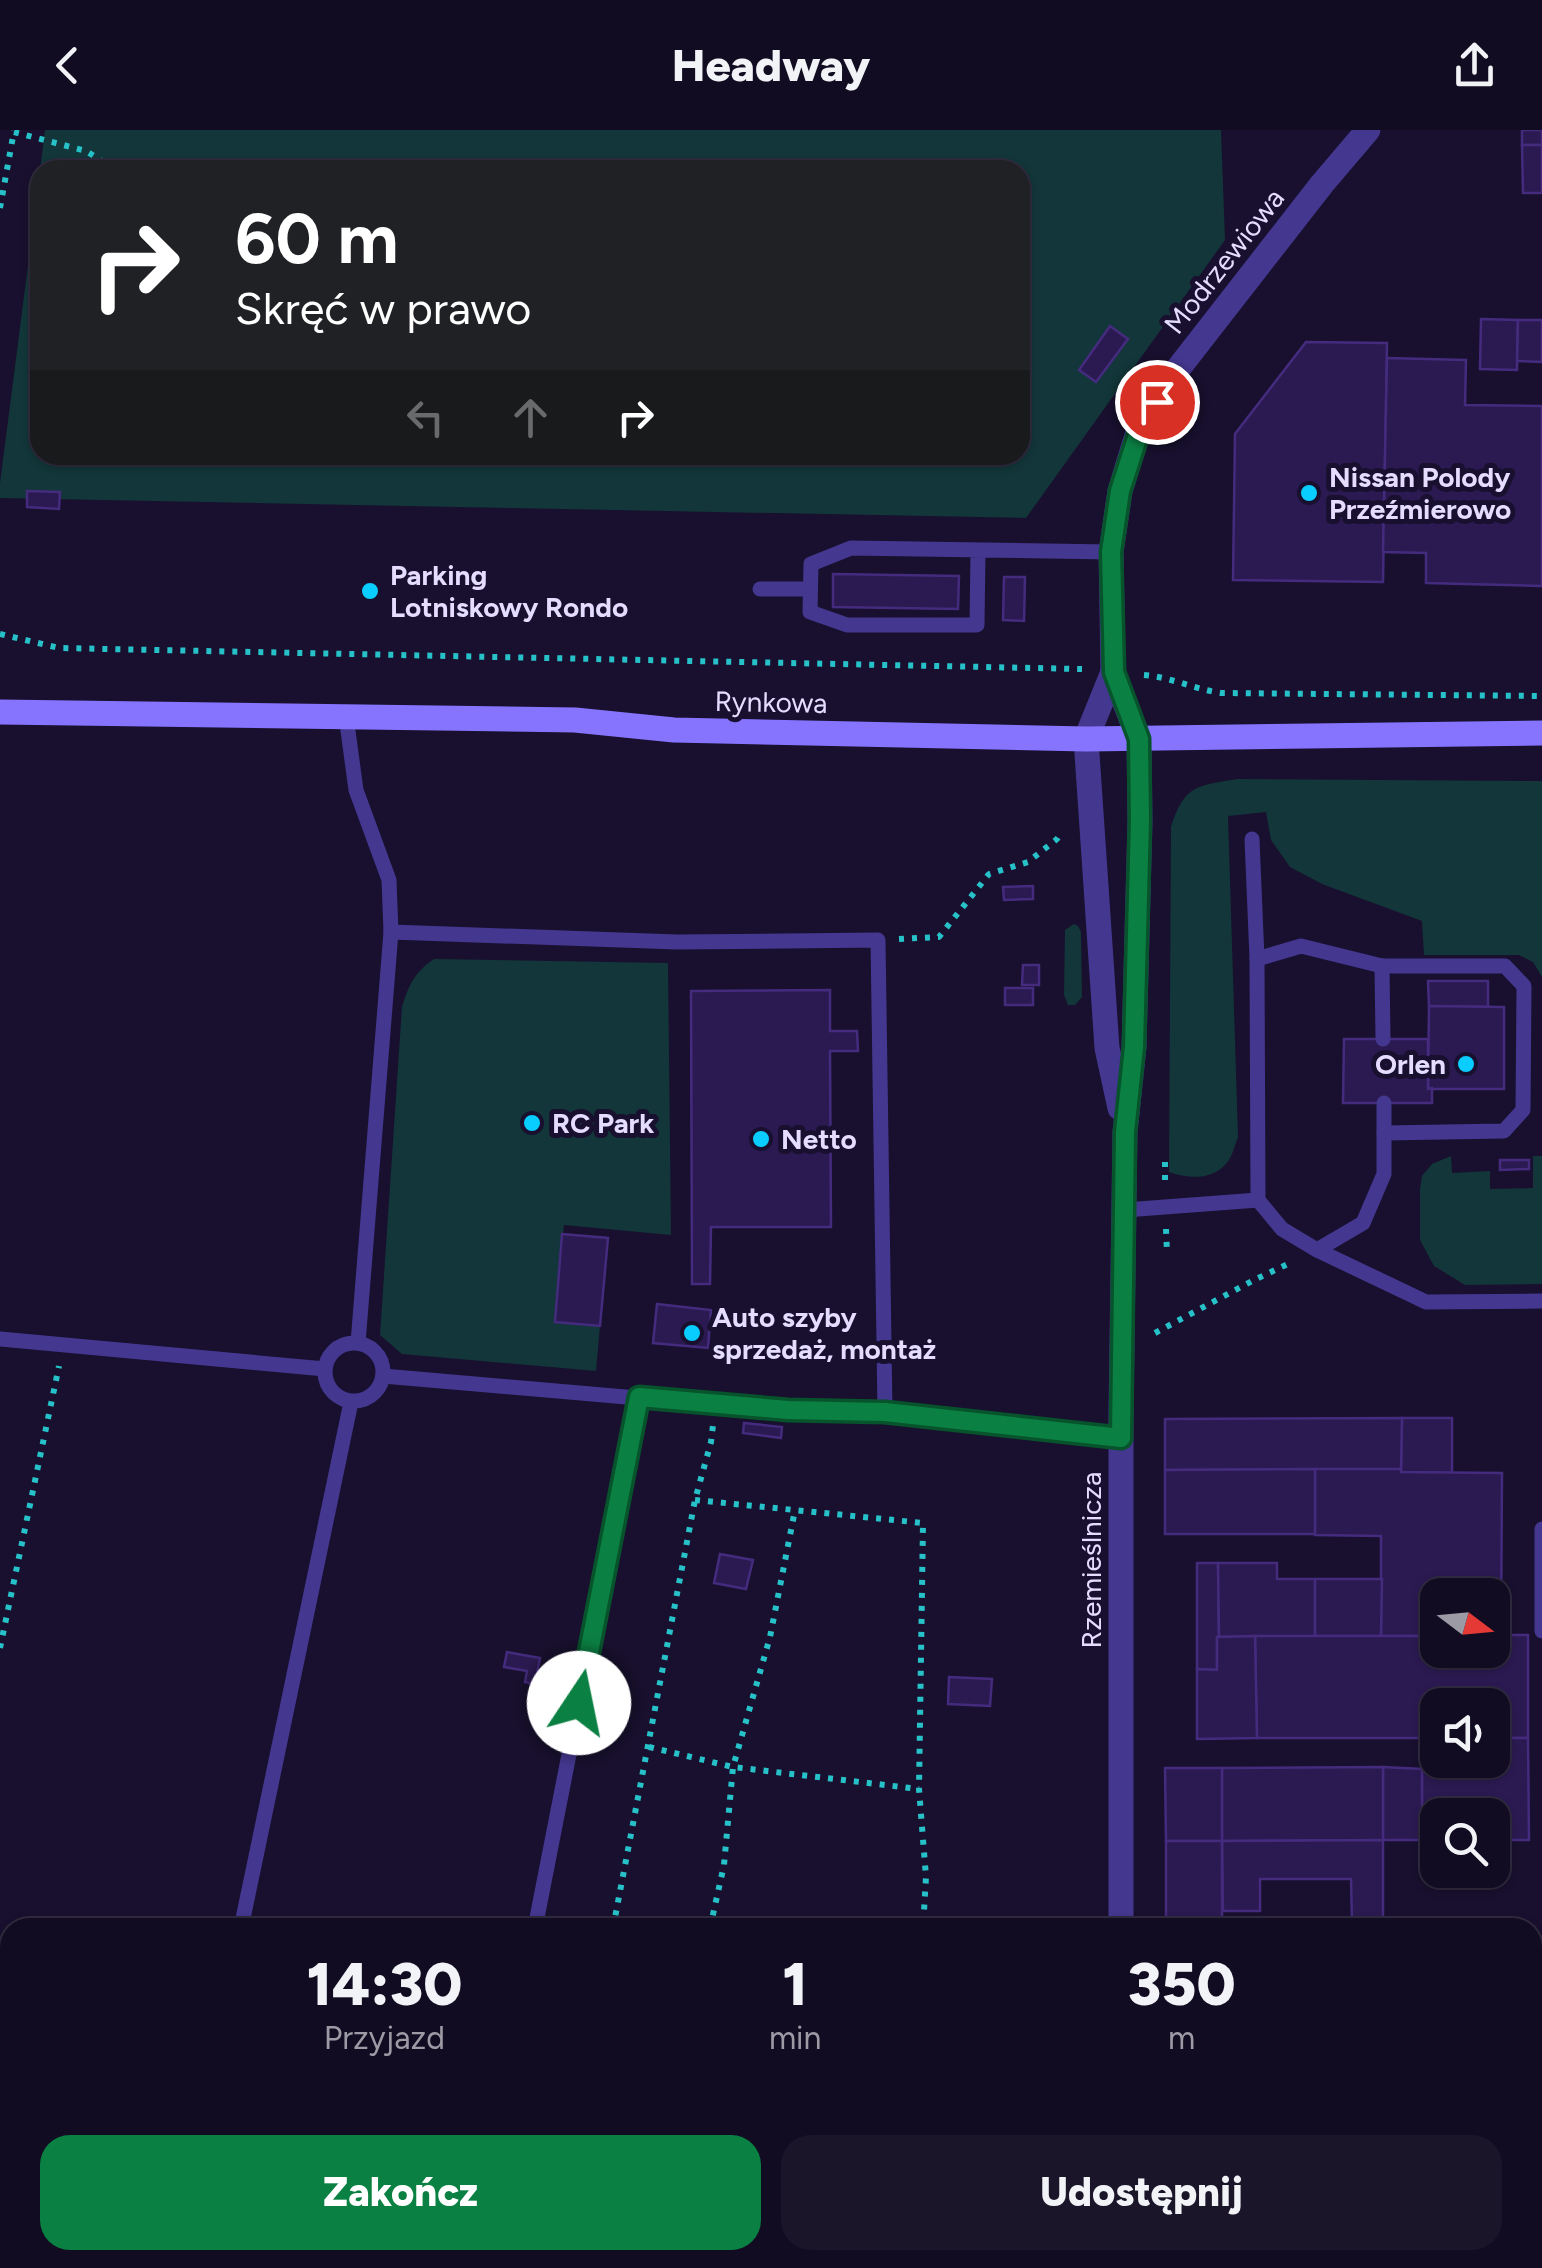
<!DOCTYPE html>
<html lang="pl">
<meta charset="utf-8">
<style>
:root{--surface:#120c22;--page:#1b152a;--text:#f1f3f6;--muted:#9c9ba5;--line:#312c40;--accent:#0b8043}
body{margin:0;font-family:Figtree,sans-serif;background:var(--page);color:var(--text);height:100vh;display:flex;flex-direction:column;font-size:38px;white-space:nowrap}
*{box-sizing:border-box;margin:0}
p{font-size:32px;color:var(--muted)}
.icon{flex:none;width:55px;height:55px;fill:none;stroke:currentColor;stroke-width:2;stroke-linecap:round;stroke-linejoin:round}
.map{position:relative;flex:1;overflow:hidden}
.side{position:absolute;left:0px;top:1788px;width:1542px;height:352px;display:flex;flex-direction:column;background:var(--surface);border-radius:30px 30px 0 0;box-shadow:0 2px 8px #0004,0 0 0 2px var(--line)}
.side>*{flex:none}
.hud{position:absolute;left:30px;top:30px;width:1000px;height:305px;border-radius:30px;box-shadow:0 2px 8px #0004,0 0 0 2px var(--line);background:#202124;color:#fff;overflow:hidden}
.needle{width:65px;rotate:106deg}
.controls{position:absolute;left:1420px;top:1448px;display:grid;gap:20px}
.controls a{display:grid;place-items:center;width:90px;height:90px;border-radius:20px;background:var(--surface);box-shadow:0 2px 8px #0004,0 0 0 2px var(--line);font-size:50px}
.pin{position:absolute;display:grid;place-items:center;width:85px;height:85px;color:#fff;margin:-42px;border:5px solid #fff;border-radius:50%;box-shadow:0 2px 10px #0007}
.me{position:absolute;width:110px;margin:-55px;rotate:11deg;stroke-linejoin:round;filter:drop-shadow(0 0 8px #0008)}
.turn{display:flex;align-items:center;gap:35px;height:210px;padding:0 40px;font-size:45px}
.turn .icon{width:130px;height:130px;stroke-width:2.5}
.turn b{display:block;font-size:70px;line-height:85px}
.lanes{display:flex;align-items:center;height:95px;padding:0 40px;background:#0003;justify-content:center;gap:50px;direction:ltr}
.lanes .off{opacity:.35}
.eta{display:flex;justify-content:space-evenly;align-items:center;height:170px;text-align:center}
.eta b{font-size:60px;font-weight:800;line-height:70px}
.button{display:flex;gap:20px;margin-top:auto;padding:20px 40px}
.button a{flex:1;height:115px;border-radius:30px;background:var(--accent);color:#fff;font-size:40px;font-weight:800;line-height:115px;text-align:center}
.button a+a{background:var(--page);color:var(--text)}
header{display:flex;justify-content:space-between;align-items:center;height:130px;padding:0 40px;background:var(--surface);font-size:45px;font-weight:800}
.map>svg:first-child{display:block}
.green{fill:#123639}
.building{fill:#2b1a51;stroke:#442b7e;stroke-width:2.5}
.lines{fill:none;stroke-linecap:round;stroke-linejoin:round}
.path{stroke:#27c2c9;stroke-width:6;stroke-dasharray:5 8;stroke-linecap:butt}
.lane{stroke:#443790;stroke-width:15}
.street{stroke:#443790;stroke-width:25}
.secondary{stroke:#8674ff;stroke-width:25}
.route-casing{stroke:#07532c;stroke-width:25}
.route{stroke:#0b8043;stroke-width:18}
.poi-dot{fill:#09cdff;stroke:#18102e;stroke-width:4}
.labels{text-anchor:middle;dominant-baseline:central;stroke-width:10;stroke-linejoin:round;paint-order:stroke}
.street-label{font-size:28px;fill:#e4ddff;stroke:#18102e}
.poi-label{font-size:28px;font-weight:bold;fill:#e4ddff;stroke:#18102e;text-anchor:start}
</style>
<header><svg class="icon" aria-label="back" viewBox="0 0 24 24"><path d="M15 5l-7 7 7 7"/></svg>Headway<svg class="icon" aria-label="share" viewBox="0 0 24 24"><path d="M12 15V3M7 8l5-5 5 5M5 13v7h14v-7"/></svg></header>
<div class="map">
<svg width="1542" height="2138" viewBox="0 0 1542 2138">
<rect width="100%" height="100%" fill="#18102e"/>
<g class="green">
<polygon points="45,0 1221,0 1225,110 1026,388 0,368 0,353 40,42 40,325 1020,325 1020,40 40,40"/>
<path d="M1237 649 1542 651V847L1533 832 1519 825H1424L1422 791 1322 754 1290 737 1271 710 1266 682 1228 686 1238 1007C1235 1014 1233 1024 1229 1030 1215 1051 1189 1049 1169 1042L1171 697C1185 655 1196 656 1237 649Z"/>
<polygon points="1074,794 1078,796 1081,802 1082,867 1075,875 1068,875 1064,865 1065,800"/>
<path d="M434 829 668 833 671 1105 564 1095 555 1191 600 1196 596 1241 402 1224 380 1205 402 877C409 854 415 842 434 829Z"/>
<polygon points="1451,1026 1452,1043 1490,1041 1490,1059 1533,1058 1533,1026 1542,1026 1542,1154 1465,1155 1434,1136 1420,1110 1420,1059 1422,1046 1432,1034"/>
</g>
<g class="building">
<rect x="1522" y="0" width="20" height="15"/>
<polygon points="1522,15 1542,15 1542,63 1523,63"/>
<polygon points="1481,189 1518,190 1517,240 1480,239"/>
<polygon points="1518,190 1542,190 1542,232 1517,231"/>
<polygon points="1110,196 1128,209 1096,252 1079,240"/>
<polygon points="1306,212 1387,213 1383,452 1233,450 1235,304"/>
<polygon points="1387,228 1466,230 1465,275 1542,276 1542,456 1426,453 1426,423 1383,422"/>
<polygon points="27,361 60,362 59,379 27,377"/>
<polygon points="833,444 959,446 958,479 833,477"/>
<polygon points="1004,447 1025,447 1024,491 1003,490"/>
<polygon points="1033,756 1033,769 1004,770 1003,757"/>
<polygon points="1023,835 1039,835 1039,855 1022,855"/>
<polygon points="1428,851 1488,851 1488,877 1429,876"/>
<rect x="1005" y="858" width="28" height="17"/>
<polygon points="830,860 830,901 857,901 858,921 830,921 831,1097 711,1097 710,1154 692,1154 691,861"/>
<polygon points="1429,876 1504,877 1504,959 1428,959"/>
<polygon points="1344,909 1428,909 1428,959 1432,958 1432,973 1343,973"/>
<polygon points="1500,1030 1529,1030 1529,1039 1500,1040"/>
<polygon points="562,1104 608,1108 600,1196 555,1192"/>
<polygon points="657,1174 711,1180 708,1218 653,1213"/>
<polygon points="1402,1288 1452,1288 1452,1343 1401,1342"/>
<polygon points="1402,1288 1401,1339 1165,1340 1165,1289"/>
<polygon points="744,1293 782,1297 781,1308 743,1303"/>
<polygon points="1315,1339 1401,1339 1401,1342 1502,1343 1501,1505 1492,1505 1492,1465 1438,1465 1438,1506 1381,1506 1381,1406 1315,1405"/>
<polygon points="1315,1339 1315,1404 1165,1404 1165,1340"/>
<polygon points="720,1424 753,1430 746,1459 714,1453"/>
<polygon points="1197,1433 1218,1433 1219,1507 1217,1507 1217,1540 1197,1539"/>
<polygon points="1218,1433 1277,1433 1277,1449 1315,1449 1315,1506 1219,1507"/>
<polygon points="1315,1449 1382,1449 1381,1506 1315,1506"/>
<polygon points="1492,1505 1528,1505 1528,1608 1492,1608 1492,1575 1438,1575 1438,1608 1257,1608 1255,1506 1438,1506 1438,1520 1492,1520"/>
<polygon points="1255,1506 1257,1608 1197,1609 1197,1539 1217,1540 1217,1507"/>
<polygon points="507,1522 540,1528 535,1554 525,1552 527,1541 504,1537"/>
<polygon points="949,1547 992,1549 990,1576 948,1574"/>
<polygon points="1422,1608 1438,1608 1438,1630 1492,1630 1492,1608 1528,1608 1529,1710 1492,1710 1492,1685 1438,1685 1438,1710 1422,1710"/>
<polygon points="1383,1637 1422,1639 1422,1710 1383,1710"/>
<polygon points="1383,1637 1383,1710 1222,1711 1222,1638"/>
<polygon points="1165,1638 1222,1638 1222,1711 1166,1711"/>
<polygon points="1383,1710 1383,1792 1352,1792 1351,1749 1260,1749 1260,1781 1223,1781 1222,1711"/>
<rect x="1166" y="1711" width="56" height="78"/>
<polygon points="0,1825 10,1827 10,1849 0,1847"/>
<polygon points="0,1847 10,1850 10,1973 0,1971"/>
<polygon points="0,2104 10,2105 10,2128 0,2126"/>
<polygon points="20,2130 58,2130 56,2137"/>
<polygon points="81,2130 139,2130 149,2132 148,2138 80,2138"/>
<rect x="1171" y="2130" width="320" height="8"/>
</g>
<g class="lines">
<g class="path">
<polyline points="14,2 86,21 116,40"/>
<polyline points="0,78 14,1"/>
<polyline points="0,504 59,518 1082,539"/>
<path d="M1144 545C1170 547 1194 559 1221 563L1542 566"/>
<polyline points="899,809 939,807 989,744 1028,732 1057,709 1062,701"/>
<polyline points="1165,1032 1165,1056"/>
<polyline points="1166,1099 1167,1123"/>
<polyline points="1155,1203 1254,1150 1292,1132"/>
<polyline points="695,1370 923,1393 919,1659 926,1747 923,1798"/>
<polyline points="0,1518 59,1236"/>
<polyline points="649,1617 733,1637 919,1659"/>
<polyline points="613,1798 695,1370 711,1312 713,1295"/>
<polyline points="710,1798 724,1735 733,1637 770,1507 795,1380"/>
<polyline points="0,2079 10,2081"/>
<polyline points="262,2130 301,2138"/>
<polyline points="471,2138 473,2130"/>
<polyline points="908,2138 908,2130"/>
</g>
<g class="lane">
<polyline points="978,420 977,495 847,495 810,482 811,434 851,418 1111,422"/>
<polyline points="760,459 810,459"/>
<polyline points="346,586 356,660 389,750 391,802 677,812 878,810 885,1282 1121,1308"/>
<polyline points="1252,709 1257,829"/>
<polyline points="1382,836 1505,836 1524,856 1523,980 1504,1001 1384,1003"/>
<polyline points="1383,909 1382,836 1301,816 1257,829 1258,1070 1282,1099 1317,1120 1363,1093 1384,1044 1384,973"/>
<polyline points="1125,1080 1258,1070"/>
<polyline points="1317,1120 1426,1172 1542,1171"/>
<polyline points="0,1209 325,1239"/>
<circle cx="354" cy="1242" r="29"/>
<polyline points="358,1213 391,802"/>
<polyline points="383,1246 788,1281 885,1282"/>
<polyline points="1542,1399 1542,1501"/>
<polyline points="241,1798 351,1272"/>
<polyline points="535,1798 639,1267"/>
</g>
<g class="street">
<polyline points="1113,542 1086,609 1107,918 1120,978"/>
<polyline points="1121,1798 1121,1282 1125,1002 1134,917 1140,691 1139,609 1113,542 1111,422 1120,361 1139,299 1174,244 1322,54 1368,0"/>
<polyline points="1121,2130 1121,2138"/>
</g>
<polyline class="secondary" points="0,582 575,590 674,600 1086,609 1542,603"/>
</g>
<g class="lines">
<defs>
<polyline id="route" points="579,1573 639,1267 788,1280 885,1282 1121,1308 1125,1002 1134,917 1140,691 1139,609 1114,542 1111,422 1120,361 1140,299 1157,272"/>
</defs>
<use href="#route" class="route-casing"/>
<use href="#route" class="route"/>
</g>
<g class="poi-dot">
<circle cx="1309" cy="363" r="10"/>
<circle cx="370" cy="461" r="10"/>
<circle cx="1466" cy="934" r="10"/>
<circle cx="532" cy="993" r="10"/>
<circle cx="761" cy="1009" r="10"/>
<circle cx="692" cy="1203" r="10"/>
</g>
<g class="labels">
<g class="street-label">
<text transform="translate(1224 131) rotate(-52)">Modrzewiowa</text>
<text transform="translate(771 572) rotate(1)">Rynkowa</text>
<text transform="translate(1091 1430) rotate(-90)">Rzemieślnicza</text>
</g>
<g class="poi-label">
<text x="1329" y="347">Nissan Polody<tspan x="1329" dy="32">Przeźmierowo</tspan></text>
<text x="390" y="445">Parking<tspan x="390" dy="32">Lotniskowy Rondo</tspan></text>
<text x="1446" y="934" text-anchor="end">Orlen</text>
<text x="552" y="993">RC Park</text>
<text x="781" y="1009">Netto</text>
<text x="712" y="1187">Auto szyby<tspan x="712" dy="32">sprzedaż, montaż</tspan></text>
</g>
</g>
</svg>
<div class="controls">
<a><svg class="needle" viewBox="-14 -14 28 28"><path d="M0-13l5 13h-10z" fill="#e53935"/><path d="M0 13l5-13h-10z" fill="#9c9ba5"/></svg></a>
<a><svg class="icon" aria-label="sound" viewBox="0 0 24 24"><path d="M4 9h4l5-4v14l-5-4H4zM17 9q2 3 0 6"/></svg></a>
<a><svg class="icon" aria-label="search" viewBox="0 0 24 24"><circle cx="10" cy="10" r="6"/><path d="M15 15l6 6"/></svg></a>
</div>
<div class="pin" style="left:1157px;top:272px;background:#d93025"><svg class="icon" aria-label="arrive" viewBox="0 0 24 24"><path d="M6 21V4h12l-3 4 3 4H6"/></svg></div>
<svg class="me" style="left:579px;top:1573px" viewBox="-20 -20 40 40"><circle r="19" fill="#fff"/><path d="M0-13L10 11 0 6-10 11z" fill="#0b8043"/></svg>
<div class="hud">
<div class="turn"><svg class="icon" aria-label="right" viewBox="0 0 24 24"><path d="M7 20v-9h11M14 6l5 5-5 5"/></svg><div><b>60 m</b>Skręć w prawo</div></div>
<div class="lanes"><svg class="icon off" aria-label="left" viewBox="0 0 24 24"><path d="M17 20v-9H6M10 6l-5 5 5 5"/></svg><svg class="icon off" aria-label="ahead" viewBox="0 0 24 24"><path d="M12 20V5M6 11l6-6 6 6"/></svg><svg class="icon" aria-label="right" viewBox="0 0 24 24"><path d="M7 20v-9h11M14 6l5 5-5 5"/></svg></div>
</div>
<section class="side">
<div class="eta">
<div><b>14:30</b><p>Przyjazd</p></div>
<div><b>1</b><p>min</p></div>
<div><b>350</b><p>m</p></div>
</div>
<div class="button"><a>Zakończ</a><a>Udostępnij</a></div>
</section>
</div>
